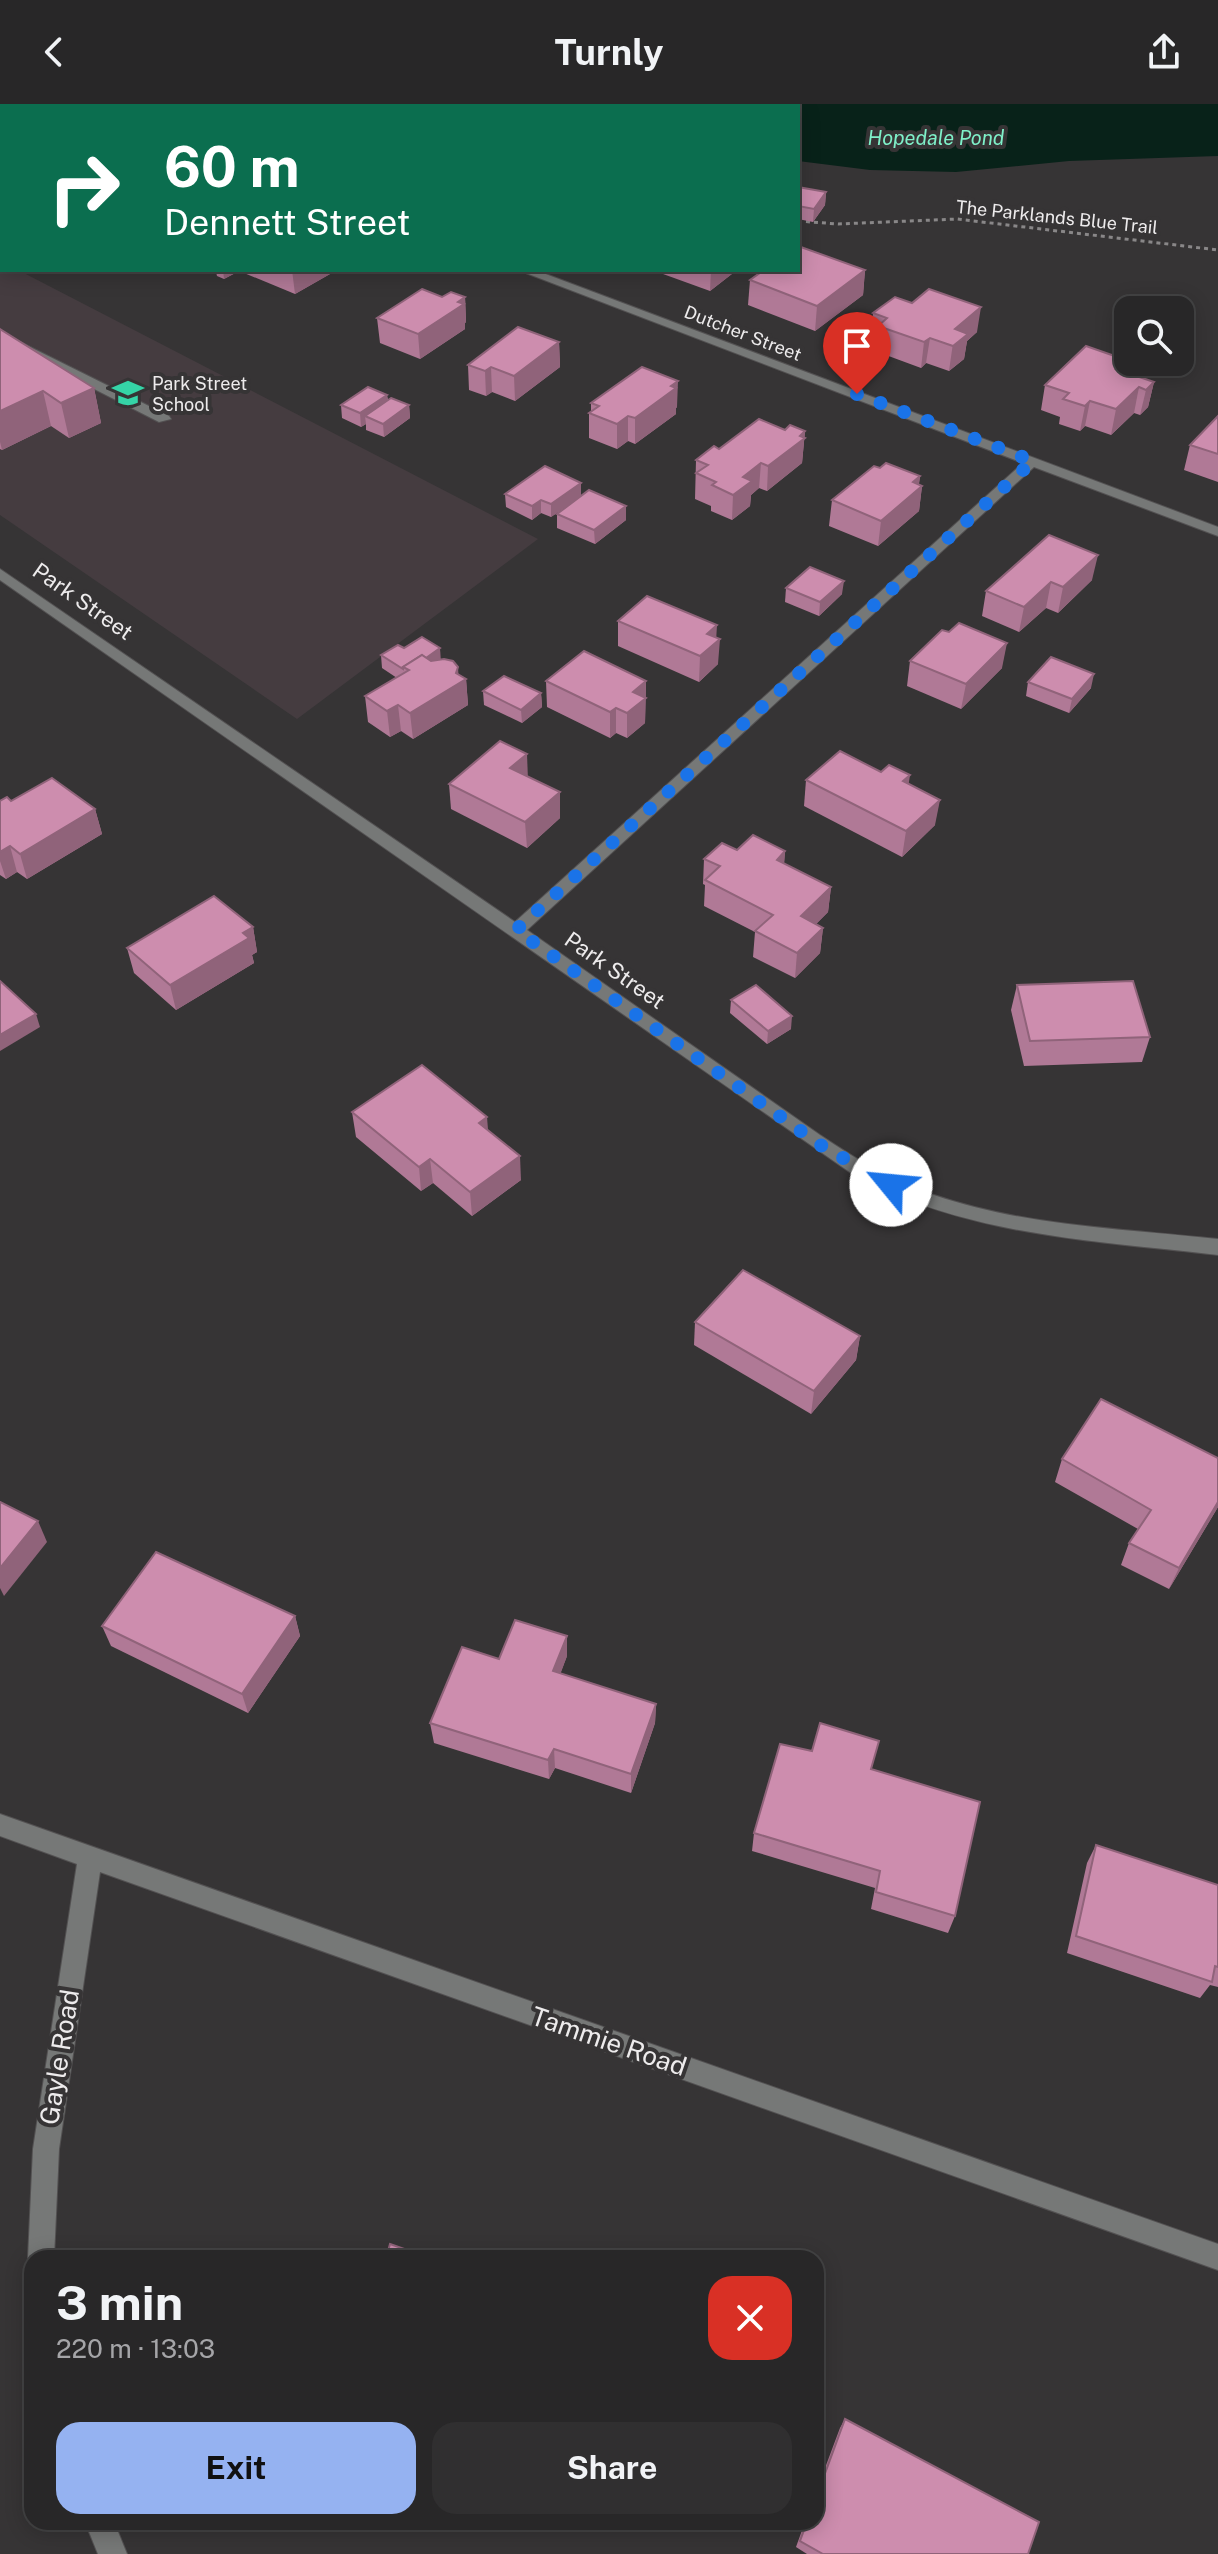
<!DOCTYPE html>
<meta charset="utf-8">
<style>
:root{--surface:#282728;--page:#302f30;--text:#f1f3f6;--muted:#a5a5a8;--line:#444445;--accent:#95b2f1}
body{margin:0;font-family:"Public Sans",sans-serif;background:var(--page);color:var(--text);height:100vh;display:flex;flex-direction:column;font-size:30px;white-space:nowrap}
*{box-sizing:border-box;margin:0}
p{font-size:26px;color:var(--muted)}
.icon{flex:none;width:44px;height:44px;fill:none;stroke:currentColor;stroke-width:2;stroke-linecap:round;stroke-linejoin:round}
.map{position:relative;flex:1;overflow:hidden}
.panel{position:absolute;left:24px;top:2146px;width:800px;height:280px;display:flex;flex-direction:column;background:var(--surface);border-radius:24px;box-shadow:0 4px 20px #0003,0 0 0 2px var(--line)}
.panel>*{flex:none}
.hud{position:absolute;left:0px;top:0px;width:800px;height:168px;box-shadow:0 4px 20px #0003,0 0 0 2px var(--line);background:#0b6e4f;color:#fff;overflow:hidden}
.tools{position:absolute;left:1114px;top:192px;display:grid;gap:16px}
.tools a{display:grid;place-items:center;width:80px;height:80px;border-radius:16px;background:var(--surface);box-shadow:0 4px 20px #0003,0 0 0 2px var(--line);font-size:40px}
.pin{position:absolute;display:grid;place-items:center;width:68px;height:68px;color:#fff;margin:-82px -34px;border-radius:50% 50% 50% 0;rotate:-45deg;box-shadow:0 0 8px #0007}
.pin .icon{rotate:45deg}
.me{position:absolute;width:88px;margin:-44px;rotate:298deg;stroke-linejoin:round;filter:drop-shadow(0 0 6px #0008)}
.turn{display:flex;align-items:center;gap:28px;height:168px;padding:0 32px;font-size:36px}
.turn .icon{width:104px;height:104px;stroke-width:2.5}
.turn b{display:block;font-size:56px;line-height:68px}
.round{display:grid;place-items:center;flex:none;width:84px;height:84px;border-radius:24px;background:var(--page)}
.headline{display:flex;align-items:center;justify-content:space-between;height:136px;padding:0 32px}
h1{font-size:48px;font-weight:700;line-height:60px}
.button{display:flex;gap:16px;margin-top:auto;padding:16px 32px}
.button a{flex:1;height:92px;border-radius:24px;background:var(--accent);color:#111;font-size:32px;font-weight:700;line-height:92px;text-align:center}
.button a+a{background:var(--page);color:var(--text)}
header{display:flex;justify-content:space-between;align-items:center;height:104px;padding:0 32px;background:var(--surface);font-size:36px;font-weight:700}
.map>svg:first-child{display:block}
.built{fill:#453c40}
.water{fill:#082219}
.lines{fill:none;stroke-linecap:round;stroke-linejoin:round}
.minor-casing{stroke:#535152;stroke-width:2}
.path{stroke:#898788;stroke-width:3;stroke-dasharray:4 4;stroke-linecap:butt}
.minor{fill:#767877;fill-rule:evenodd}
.wall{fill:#b07996}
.shaded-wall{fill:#90637a}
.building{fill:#cd8dae;stroke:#90637a;stroke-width:2}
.route{stroke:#1a73e8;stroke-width:14;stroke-dasharray:0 25.2}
.labels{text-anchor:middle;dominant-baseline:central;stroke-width:8;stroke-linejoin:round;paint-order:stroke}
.far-street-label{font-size:18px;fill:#edebec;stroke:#363435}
.far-poi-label{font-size:18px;fill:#edebec;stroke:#363435;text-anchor:start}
.far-water-label{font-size:20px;font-style:italic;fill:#7ff0c9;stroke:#363435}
.street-label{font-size:22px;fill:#edebec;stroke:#363435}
.near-street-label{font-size:26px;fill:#edebec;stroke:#363435}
</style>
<header><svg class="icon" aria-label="back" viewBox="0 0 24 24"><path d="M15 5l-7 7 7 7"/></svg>Turnly<svg class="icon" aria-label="share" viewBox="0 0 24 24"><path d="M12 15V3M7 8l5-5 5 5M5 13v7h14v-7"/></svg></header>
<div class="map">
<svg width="1218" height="2450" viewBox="0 0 1218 2450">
<rect width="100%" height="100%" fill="#363435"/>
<polygon class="built" points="0,157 2,166 18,166 538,435 297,615 0,411"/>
<polygon class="water" points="654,0 1218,0 1218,52 1069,57 956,68 870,66 798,57 798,2"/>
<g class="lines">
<defs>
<g id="minor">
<polygon points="71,0 86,0 88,2 73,2"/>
<path d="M518 166H535L1218 423V432L1034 363 527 826 820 1031C856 1055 893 1078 934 1091 1024 1122 1124 1125 1218 1135V1151C1092 1136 964 1132 851 1069L0 476V465L515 818 1023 359Z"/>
<polygon points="0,228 169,312 171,315 159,318 0,237"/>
<polygon points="0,1710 1218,2140 1218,2166 100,1768 59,2045 54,2154 32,2154 32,2164 28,2154 33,2045 77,1760 0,1732"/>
<polygon points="85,2418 114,2418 127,2450 98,2450"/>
</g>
</defs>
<use href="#minor" class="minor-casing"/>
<g class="path">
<polyline points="494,0 497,2"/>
<polyline points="798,117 838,120 957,115 1218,146"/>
</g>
<use href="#minor" class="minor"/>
</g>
<g class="wall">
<polygon points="195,0 221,0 217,2 200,2"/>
<polygon points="258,0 348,0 353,2 259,2"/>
<polygon points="798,83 826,88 825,101 813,118 798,115"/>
<polygon points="211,166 241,166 224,175 217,172 216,168"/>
<polygon points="243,166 337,166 295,190 244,169"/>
<polygon points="652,166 737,166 710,187"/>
<polygon points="865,166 863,191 815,227 748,201 750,176"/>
<polygon points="442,193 465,193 466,218 465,219 465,225 420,255 380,239 377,214"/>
<polygon points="873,209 977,228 967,237 964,255 949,267 926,259 921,264 875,247 876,236 871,235"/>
<polygon points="0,225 94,284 101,319 69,334 51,322 2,346 0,345"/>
<polygon points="559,238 560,263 515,297 492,288 486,292 469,286 468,261"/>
<polygon points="1126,256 1124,268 1154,278 1148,303 1140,311 1134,309 1111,331 1085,322 1080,327 1059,320 1060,313 1041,306 1045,281"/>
<polygon points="387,291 388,296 409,301 410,314 384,333 366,326 366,320 361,323 342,314 341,301"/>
<polygon points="591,299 677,303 676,304 676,310 635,340 628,337 617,345 589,334 589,309 591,307"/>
<polygon points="1218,312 1218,378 1184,366 1190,341"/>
<polygon points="785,326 805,327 802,359 767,387 759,384 751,391 750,402 732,416 711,407 711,402 695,395 696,356 719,345"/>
<polygon points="880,364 920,372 919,380 922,382 919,407 878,442 829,422 832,396"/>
<polygon points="581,379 581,392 626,402 626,416 595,440 557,424 557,410 570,400 551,413 541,409 532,416 506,403 505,390"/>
<polygon points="1049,431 1092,476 1058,509 1046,504 1019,528 982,512 986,487"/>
<polygon points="786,484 842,490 819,512 785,498"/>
<polygon points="618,517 716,533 718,560 699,578 618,542"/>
<polygon points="404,544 441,555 458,563 458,570 466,575 468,601 413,635 401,627 390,633 368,618 365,592 397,574 382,564 381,551"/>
<polygon points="910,557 1002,564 961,605 907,582"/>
<polygon points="546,577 646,577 645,619 627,634 616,629 610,634 547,603"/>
<polygon points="1028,578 1091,584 1069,609 1026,592"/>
<polygon points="483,587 541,589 542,603 522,619 484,601"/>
<polygon points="881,668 909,680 935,721 902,753 804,702 806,676"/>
<polygon points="527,672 560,688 560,714 527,744 451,705 449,680"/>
<polygon points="0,697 95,705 102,730 27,775 17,768 6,775 0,771"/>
<polygon points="737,746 785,747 784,760 831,783 828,808 816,820 823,824 820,849 795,874 753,853 755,828 704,802 705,781 703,780 704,755"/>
<polygon points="253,823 257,848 252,851 254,859 176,906 134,869 127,844"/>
<polygon points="1017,881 1150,933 1142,958 1024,962 1011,906"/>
<polygon points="731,896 791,925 767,940 730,909"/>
<polygon points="352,1008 488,1026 521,1076 472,1112 433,1079 421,1087 356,1033"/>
<polygon points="695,1218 860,1232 856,1256 811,1310 694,1241"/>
<polygon points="1218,1354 1218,1403 1169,1485 1121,1461 1129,1439 1138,1425 1055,1378 1062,1355"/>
<polygon points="295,1512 300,1532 248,1609 111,1542 102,1522"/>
<polygon points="567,1552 560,1570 656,1600 655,1619 631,1689 555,1664 549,1675 434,1639 430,1619"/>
<polygon points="872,1665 955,1812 948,1829 871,1805 875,1784 752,1747 754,1729"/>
<polygon points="1096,1741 1218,1781 1218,1883 1210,1881 1200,1894 1067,1849 1087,1759"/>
<polygon points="845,2315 1028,2450 807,2450 796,2443 805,2418 816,2418 816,2388 840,2324"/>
</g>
<g class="shaded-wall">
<polygon points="2,29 2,56 0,57 0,30"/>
<polygon points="826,88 825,101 813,118 814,105"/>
<polygon points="223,166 241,166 224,175"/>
<polygon points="292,166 337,166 295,190"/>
<polygon points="711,166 737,166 710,187"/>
<polygon points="865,166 863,191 815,227 817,202"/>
<polygon points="465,193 466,218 465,219 465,225 420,255 418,230"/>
<polygon points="981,203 977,228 967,237 964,255 949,267 955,225"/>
<polygon points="930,234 926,259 921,264 924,238"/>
<polygon points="559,238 560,263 515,297 514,272"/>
<polygon points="1126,256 1121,281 1116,265"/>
<polygon points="491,263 492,288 486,292 485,267"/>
<polygon points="678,277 677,303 676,304 676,310 635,340 635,314"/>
<polygon points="1154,278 1148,303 1140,311 1146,286"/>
<polygon points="1139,283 1134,309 1111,331 1116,305"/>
<polygon points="94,284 101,319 69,334 61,299"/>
<polygon points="43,287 51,322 2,346 0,338 0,307"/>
<polygon points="387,291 388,304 365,312 366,320 361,323 360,309"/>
<polygon points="1090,297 1085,322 1080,327 1085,302"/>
<polygon points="409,301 410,314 384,333 383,320"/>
<polygon points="628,312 628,337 617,345 617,320"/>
<polygon points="805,327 802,359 767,387 768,362"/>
<polygon points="761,359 759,384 751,391 750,402 732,416 733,391 743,373"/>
<polygon points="920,372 918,385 922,382 919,407 878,442 881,417 913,378"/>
<polygon points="581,379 581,392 551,413 551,400"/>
<polygon points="541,396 541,409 532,416 532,402"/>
<polygon points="626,402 626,416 595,440 594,426"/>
<polygon points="1098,451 1092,476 1058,509 1063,483"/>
<polygon points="844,477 842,490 819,512 820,498"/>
<polygon points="1051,478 1046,504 1019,528 1024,503"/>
<polygon points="717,521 716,538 720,535 718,560 699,578 700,552 707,530"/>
<polygon points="1007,539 1002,564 961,605 966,580"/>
<polygon points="440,544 441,558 409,566 407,565"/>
<polygon points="458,563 459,580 466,575 468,601 413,635 410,609 456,569"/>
<polygon points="1094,570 1091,584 1069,609 1072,595"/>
<polygon points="646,577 645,619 627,634 627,609 633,588"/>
<polygon points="541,589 542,603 522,619 521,606"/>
<polygon points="398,601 401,627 390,633 387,607"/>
<polygon points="616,604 616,629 610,634 610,608"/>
<polygon points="527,650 528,676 510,664"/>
<polygon points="910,671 906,697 903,677"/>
<polygon points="560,688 560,714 527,744 525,718"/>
<polygon points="940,696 935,721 902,753 906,727"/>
<polygon points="95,705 102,730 27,775 20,750"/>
<polygon points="10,742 17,768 6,775 0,757 0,748"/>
<polygon points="785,747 783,773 777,756"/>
<polygon points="831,783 828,808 798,838 801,812"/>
<polygon points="253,823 257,848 252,851 254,859 176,906 170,881 243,829"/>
<polygon points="823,824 820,849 795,874 797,849"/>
<polygon points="36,910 40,923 0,947 0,931"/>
<polygon points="792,912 791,925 767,940 768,927"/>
<polygon points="487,1013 489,1038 479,1019"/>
<polygon points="520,1052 521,1076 472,1112 470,1088"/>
<polygon points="430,1055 433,1079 421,1087 419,1063"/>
<polygon points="860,1232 856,1256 811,1310 814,1287"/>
<polygon points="1218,1398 1218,1403 1169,1485 1179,1464"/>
<polygon points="38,1417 47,1438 4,1492 0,1484 0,1464"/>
<polygon points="295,1512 300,1532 248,1609 242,1590"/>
<polygon points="567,1532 567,1552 554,1587 553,1567"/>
<polygon points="656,1600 655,1619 631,1689 631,1670"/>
<polygon points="554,1645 555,1664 549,1675 548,1656"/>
</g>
<g class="building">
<polygon points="0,0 20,0 26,2 2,2 2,29 0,30"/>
<polygon points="283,0 348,0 353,2 279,2"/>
<polygon points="798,83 826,88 814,105 798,102"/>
<polygon points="798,142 865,166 817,202 750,176 764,166 798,166"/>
<polygon points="422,185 442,193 451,188 465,193 458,198 464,200 418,230 377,214"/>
<polygon points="929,185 981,203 955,225 968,230 953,242 930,234 924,238 878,222 887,214 873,209 895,193 912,199"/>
<polygon points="518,223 559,238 514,272 491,263 485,267 468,261"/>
<polygon points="0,225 94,284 61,299 43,287 0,307"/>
<polygon points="1086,242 1126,256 1116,265 1154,278 1146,286 1139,283 1116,305 1090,297 1085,302 1063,295 1069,289 1045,281"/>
<polygon points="642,263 678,277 671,282 676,284 635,314 628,312 617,320 589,309 599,302 591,299"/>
<polygon points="368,283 387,291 360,309 341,301"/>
<polygon points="391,294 409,301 383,320 365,312"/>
<polygon points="1218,312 1218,350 1190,341"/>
<polygon points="759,315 785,326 790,321 805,327 800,332 805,334 768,362 761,359 743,373 752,377 733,391 712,381 716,378 696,369 708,361 696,356 714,342 719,345"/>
<polygon points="886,359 920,372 913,378 922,382 881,417 832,396 874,362 880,364"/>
<polygon points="545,362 581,379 551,400 541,396 532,402 505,390"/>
<polygon points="589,386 626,402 594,426 557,410"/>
<polygon points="1049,431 1098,451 1063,483 1051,478 1024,503 986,487"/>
<polygon points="810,463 844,477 820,498 786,484"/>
<polygon points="647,492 717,521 707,530 720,535 700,552 618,517"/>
<polygon points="959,519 1007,539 966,580 910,557 942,526 949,528"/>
<polygon points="422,533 440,544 426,554 422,551 403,563 403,565 381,551 398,541 404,544"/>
<polygon points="584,547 646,577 633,588 646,594 627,609 616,604 610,608 546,577"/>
<polygon points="422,551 431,557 444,555 453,557 458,563 456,569 466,575 410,609 398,601 387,607 365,592 409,566 403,563"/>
<polygon points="1051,553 1094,570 1072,595 1028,578"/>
<polygon points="504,572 541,589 521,606 483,587"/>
<polygon points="500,637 527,650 510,664 560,688 525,718 449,680"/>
<polygon points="840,647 881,668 889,661 910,671 903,677 940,696 906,727 806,676"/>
<polygon points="52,674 95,705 20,750 10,742 0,748 0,697 7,693 11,697"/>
<polygon points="753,731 785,747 777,756 831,783 801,812 823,824 797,849 755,827 773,811 705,776 720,762 704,755 722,739 737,746"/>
<polygon points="214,792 253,823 243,829 249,834 170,881 127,844"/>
<polygon points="0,877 36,910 0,931"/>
<polygon points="1133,877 1150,933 1030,937 1017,881"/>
<polygon points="756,881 792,912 768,927 731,896"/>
<polygon points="422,961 487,1013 479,1019 520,1052 470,1088 430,1055 419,1063 352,1008"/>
<polygon points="743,1166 860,1232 814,1287 695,1218"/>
<polygon points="1101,1295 1218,1354 1218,1398 1179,1464 1129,1439 1151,1406 1062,1355"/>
<polygon points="0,1398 38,1417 0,1464"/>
<polygon points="156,1448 295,1512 242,1590 102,1522"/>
<polygon points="515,1516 567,1532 553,1567 656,1600 631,1670 554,1645 548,1656 430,1619 462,1543 499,1555"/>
<polygon points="820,1619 879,1637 871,1665 980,1698 955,1812 876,1788 880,1767 754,1729 780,1640 812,1647"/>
<polygon points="1096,1741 1218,1781 1218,1863 1215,1862 1212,1878 1076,1832"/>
<polygon points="390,2140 430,2154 386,2154"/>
<polygon points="845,2315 1039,2418 1028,2450 823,2450 800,2437 807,2418 816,2418 816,2394"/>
</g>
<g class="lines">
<polyline class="route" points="857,290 1033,357 516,826 822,1042 891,1081"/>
</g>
<defs>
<symbol id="school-bare" viewBox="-9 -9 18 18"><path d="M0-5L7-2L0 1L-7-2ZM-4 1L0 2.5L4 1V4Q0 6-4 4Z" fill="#35d4a7" stroke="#363435" stroke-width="2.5" paint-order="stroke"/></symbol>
</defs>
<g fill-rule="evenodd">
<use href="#school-bare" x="106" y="267" width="44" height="44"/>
</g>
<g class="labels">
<g class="far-street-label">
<text transform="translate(1057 113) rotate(6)">The Parklands Blue Trail</text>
<text transform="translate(743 229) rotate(21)">Dutcher Street</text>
</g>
<g class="far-poi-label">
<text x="152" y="279">Park Street<tspan x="152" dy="21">School</tspan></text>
</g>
<g class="far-water-label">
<text x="936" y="34">Hopedale Pond</text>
</g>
<g class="street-label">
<text transform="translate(83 497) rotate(35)">Park Street</text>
<text transform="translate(615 866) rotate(35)">Park Street</text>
</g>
<g class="near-street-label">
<text transform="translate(609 1937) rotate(19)">Tammie Road</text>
<text transform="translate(59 1953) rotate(-81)">Gayle Road</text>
</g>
</g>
</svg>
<div class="tools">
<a><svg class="icon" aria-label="search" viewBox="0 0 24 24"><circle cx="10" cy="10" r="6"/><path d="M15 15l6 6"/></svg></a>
</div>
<div class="pin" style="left:857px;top:290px;background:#d93025"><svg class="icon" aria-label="arrive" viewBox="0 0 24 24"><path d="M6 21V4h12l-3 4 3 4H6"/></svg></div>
<svg class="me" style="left:891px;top:1081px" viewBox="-20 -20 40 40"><circle r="19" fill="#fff"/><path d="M0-13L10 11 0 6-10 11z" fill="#1a73e8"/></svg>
<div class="hud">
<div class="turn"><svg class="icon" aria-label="right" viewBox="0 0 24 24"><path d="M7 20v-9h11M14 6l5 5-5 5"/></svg><div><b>60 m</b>Dennett Street</div></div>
</div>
<section class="panel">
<div class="headline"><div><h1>3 min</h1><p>220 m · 13:03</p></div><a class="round" style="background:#d93025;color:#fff"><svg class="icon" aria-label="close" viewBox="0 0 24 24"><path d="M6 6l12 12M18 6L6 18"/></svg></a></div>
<div class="button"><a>Exit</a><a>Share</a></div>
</section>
</div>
